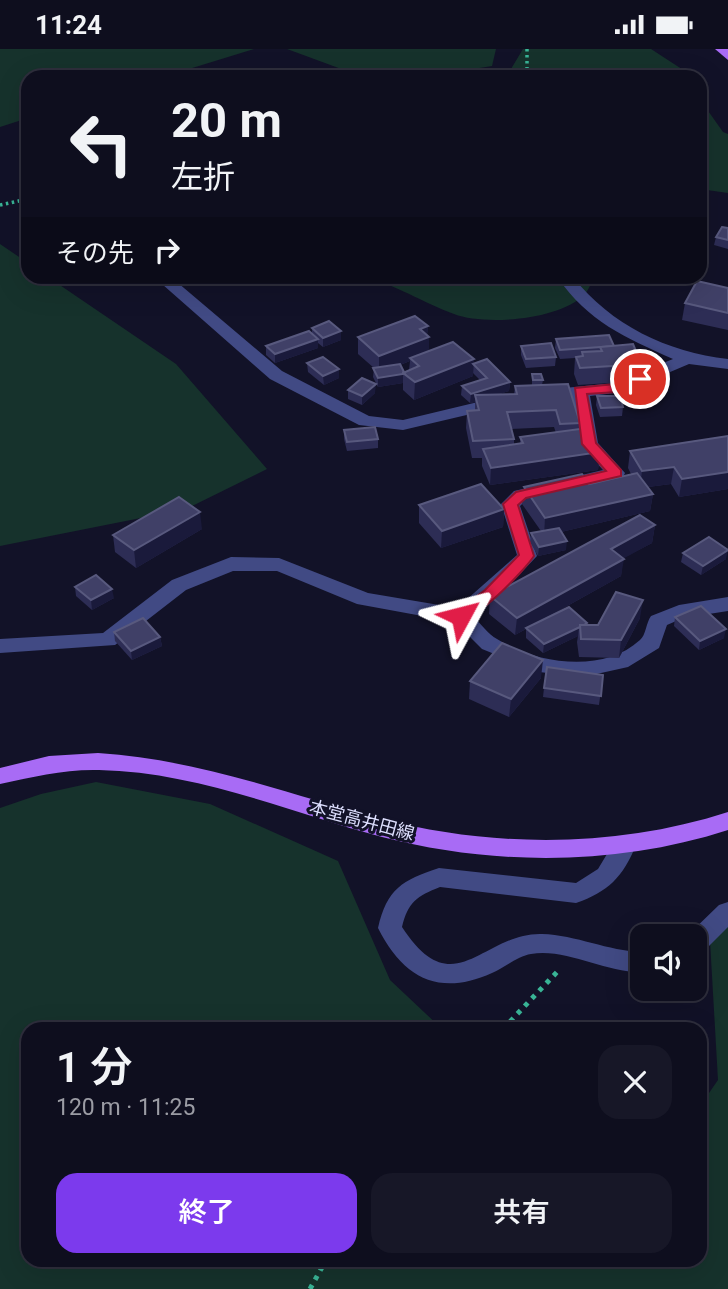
<!DOCTYPE html>
<html lang="ja">
<meta charset="utf-8">
<style>
:root{--surface:#0e0e1e;--page:#171727;--text:#f1f3f6;--muted:#9b9ca4;--line:#2e2e3c;--accent:#7c3aed}
body{margin:0;font-family:Roboto,"Noto Sans JP",sans-serif;background:var(--page);color:var(--text);height:100vh;display:flex;flex-direction:column;font-size:26px;white-space:nowrap}
*{box-sizing:border-box;margin:0}
p{font-size:23px;color:var(--muted)}
.icon{flex:none;width:38px;height:38px;fill:none;stroke:currentColor;stroke-width:2;stroke-linecap:round;stroke-linejoin:round}
.map{position:relative;flex:1;overflow:hidden}
.sheet{position:absolute;left:21px;top:973px;width:686px;height:245px;display:flex;flex-direction:column;background:var(--surface);border-radius:21px;box-shadow:0 7px 28px #0002,0 0 0 2px var(--line)}
.sheet>*{flex:none}
.guide{position:absolute;left:21px;top:21px;width:686px;height:214px;border-radius:21px;box-shadow:0 7px 28px #0002,0 0 0 2px var(--line);background:#0e0e1e;color:var(--text);overflow:hidden}
.controls{position:absolute;left:630px;top:875px;display:grid;gap:14px}
.controls a{display:grid;place-items:center;width:77px;height:77px;border-radius:14px;background:var(--surface);box-shadow:0 7px 28px #0002,0 0 0 2px var(--line);font-size:35px}
.pin{position:absolute;display:grid;place-items:center;width:60px;height:60px;color:#fff;margin:-30px;border:4px solid #fff;border-radius:50%;box-shadow:0 2px 7px #0007}
.me{position:absolute;width:77px;margin:-38px;rotate:52deg;stroke-linejoin:round;filter:drop-shadow(0 0 5px #0008)}
.turn{display:flex;align-items:center;gap:24px;height:147px;padding:0 35px;font-size:32px}
.turn .icon{width:91px;height:91px;stroke-width:2.5}
.turn b{display:block;font-size:49px;line-height:60px}
.then{display:flex;align-items:center;height:66px;padding:0 35px;background:#0003;gap:14px;font-size:26px}
.round{display:grid;place-items:center;flex:none;width:74px;height:74px;border-radius:21px;background:var(--page)}
.overview{display:flex;align-items:center;justify-content:space-between;height:119px;padding:0 35px}
h1{font-size:42px;font-weight:600;line-height:52px}
.action{display:flex;gap:14px;margin-top:auto;padding:14px 35px}
.action a{flex:1;height:80px;border-radius:21px;background:var(--accent);color:#fff;font-size:28px;font-weight:600;line-height:80px;text-align:center}
.action a+a{background:var(--page);color:var(--text)}
.status{display:flex;justify-content:space-between;align-items:center;height:49px;padding:0 35px;background:var(--surface);direction:ltr}
.status svg{height:19px;fill:currentColor}
.map>svg:first-child{display:block}
.green{fill:#16322c}
.lines{fill:none;stroke-linecap:round;stroke-linejoin:round}
.path-far1{stroke:#39b496;stroke-width:3.5;stroke-dasharray:2.5 3.5;stroke-linecap:butt}
.path{stroke:#39b496;stroke-width:5;stroke-dasharray:4.5 6;stroke-linecap:butt}
.minor{fill:#414a84;fill-rule:evenodd}
.major{fill:#a86bf5;fill-rule:evenodd}
.wall{fill:#2d2d55;fill-rule:evenodd}
.shaded-wall{fill:#1a1a3b}
.building{fill:#404067;stroke:#58597e;stroke-width:2}
.route{fill:#e11d48;stroke:#92132f;stroke-width:2}
.labels{text-anchor:middle;dominant-baseline:central;stroke-width:6;stroke-linejoin:round;paint-order:stroke}
.street-label{font-size:18px;fill:#dcdefd;stroke:#121228}
</style>
<div class="status"><b>11:24</b><svg viewBox="0 0 49 12"><path d="M0 12V9h3v3zM5 12V6h3v6zM10 12V3h3v9zM15 12V0h3v12zM26 1h20v11H26zM47 4h2v5h-2z"/></svg></div>
<div class="map">
<svg width="728" height="1240" viewBox="0 0 728 1240">
<rect width="100%" height="100%" fill="#121228"/>
<g class="green">
<polygon points="0,0 254,0 163,28 28,28 28,69 0,78"/>
<polygon points="287,0 496,0 492,17 424,28 363,28"/>
<polygon points="523,0 651,0 694,28 502,28 508,25"/>
<polygon points="700,32 704,34 706,59 723,83 728,85 728,144 700,140"/>
<polygon points="0,195 28,214 28,228 48,228 176,315 267,420 186,460 0,497"/>
<path d="M363 228H595C591 233 589 241 584 246 559 271 485 277 454 265 423 254 396 235 363 228Z"/>
<polygon points="96,733 210,755 338,812 390,931 442,980 28,980 28,1211 700,1211 700,1057 718,1031 710,892 728,862 728,1240 0,1240 0,759 41,745"/>
</g>
<g class="lines">
<g class="path-far1">
<polyline points="527,0 527,28"/>
<polyline points="0,156 28,150"/>
</g>
<g class="path">
<polyline points="503,980 558,922"/>
<polyline points="310,1240 326,1211"/>
</g>
<g class="minor">
<polygon points="154,228 171,228 282,322 369,367 403,371 503,347 512,352 509,356 403,381 359,376 270,330"/>
<path d="M557 228H573C611 276 667 303 728 310V320L689 315 623 343 590 347 598 394 625 424 623 428 527 450 520 457 537 507 497 549 474 568C481 575 488 585 497 590 537 615 603 625 640 591 646 586 646 574 651 567L679 556 728 548V562L683 569 667 576 659 599 628 618 583 628 539 623 482 600 455 573 357 555 277 522H233L186 541 115 596 0 604V590L103 584 172 531 231 508 279 509 368 544 457 559 517 506 501 455 514 442 603 421 580 395 572 348 535 350 532 346 535 342 614 334 673 310C624 288 589 273 557 228Z"/>
<path d="M624 787 632 790 636 796C623 828 608 843 576 854L440 838C417 847 408 853 402 878 454 958 483 883 542 885 576 886 608 902 642 903V923C605 924 567 899 531 905 518 907 504 919 492 924 439 948 403 929 378 879 387 840 402 831 439 819L576 834 598 820 616 790Z"/>
<polygon points="728,853 728,878 704,902 695,905 695,887 687,887 719,856"/>
</g>
<g class="major">
<polygon points="715,0 728,0 728,11"/>
<path d="M98 704C201 711 284 744 382 770 494 799 617 799 728 763V781C617 817 494 817 382 788 288 763 198 723 99 721 65 720 33 728 0 735V719L49 707Z"/>
</g>
</g>
<g class="wall">
<polygon points="728,179 728,200 714,196 716,188"/>
<polygon points="728,239 728,281 682,271 685,254"/>
<path d="M428 277 427 286 429 288V302L474 314 510 333 509 342 499 345H514L515 337 532 336V325L543 331 542 336 580 374 579 380 600 403 598 421 490 436 482 417V409H472L466 379 467 362 475 361V353L470 354 461 346 462 337 480 331 473 324V327L414 351 403 341V334L378 338 373 328 374 319 358 305V288ZM410 312 409 321 404 323 400 316ZM554 378 556 384 520 388V395L514 396V390L511 380Z"/>
<polygon points="312,279 341,282 341,291 323,298 318,294 318,299 275,314 266,306 266,297 312,284"/>
<polygon points="556,290 614,297 639,309 637,326 627,326 626,333 578,336 574,325 575,309 560,310 555,299"/>
<polygon points="521,297 556,308 555,317 526,319 521,306"/>
<polygon points="307,314 339,320 339,329 324,336 308,323"/>
<polygon points="348,341 375,344 362,356 348,350"/>
<polygon points="597,347 623,358 622,367 600,368 596,356"/>
<polygon points="344,381 378,390 378,399 347,402 344,390"/>
<polygon points="728,387 728,440 679,448 671,435 648,438 653,445 650,462 561,483 566,501 538,507 530,493 531,484 541,482 522,455 524,438 589,435 631,425 628,419 630,402"/>
<polygon points="419,456 504,460 503,478 441,499 419,474"/>
<polygon points="655,476 652,494 623,509 621,527 535,575 598,576 640,569 619,609 579,608 577,593 578,587 543,604 526,589 526,580 515,586 489,565 490,547"/>
<polygon points="202,480 136,519 115,503 113,486"/>
<polygon points="683,504 726,510 701,526 681,513"/>
<polygon points="75,538 114,549 92,561 76,547"/>
<polygon points="675,568 724,589 699,601 674,577"/>
<polygon points="114,583 160,588 162,597 132,611 115,592"/>
<polygon points="603,626 599,656 543,648 544,639"/>
<polygon points="541,629 509,668 469,650 470,632"/>
</g>
<g class="shaded-wall">
<polygon points="428,277 427,288 429,288 429,305 410,309 410,312 379,324 379,307 420,280"/>
<polygon points="341,282 341,291 323,298 323,289"/>
<polygon points="318,290 318,299 275,314 275,305"/>
<polygon points="474,310 473,327 414,351 415,333"/>
<polygon points="339,320 339,329 324,336 323,327"/>
<polygon points="403,325 403,334 378,338 378,329"/>
<polygon points="510,333 509,342 477,352 475,346 475,353 470,354 471,345"/>
<polygon points="376,335 375,344 362,356 362,347"/>
<polygon points="600,403 598,421 490,436 491,419"/>
<polygon points="674,418 671,435 640,439 642,422"/>
<polygon points="728,423 728,440 679,448 682,430"/>
<polygon points="653,445 650,462 544,487 545,469"/>
<polygon points="504,460 503,478 441,499 442,482"/>
<polygon points="200,463 202,480 136,519 134,501"/>
<polygon points="655,476 652,494 608,518 611,500"/>
<polygon points="567,492 566,501 538,507 539,498"/>
<polygon points="728,501 726,510 701,526 703,517"/>
<polygon points="624,510 621,527 515,586 517,569"/>
<polygon points="112,540 114,549 92,561 91,551"/>
<polygon points="643,551 640,569 619,609 621,591"/>
<polygon points="579,578 578,587 543,604 544,595"/>
<polygon points="726,580 724,589 699,601 700,592"/>
<polygon points="160,588 162,597 132,611 131,602"/>
<polygon points="543,611 541,629 509,668 511,650"/>
</g>
<g class="building">
<polygon points="722,178 728,179 728,191 716,188"/>
<polygon points="697,232 728,239 728,264 685,254"/>
<polygon points="415,267 428,277 420,280 429,288 379,307 358,288"/>
<polygon points="329,272 341,282 323,289 312,279"/>
<polygon points="309,282 318,290 275,305 266,297"/>
<polygon points="609,286 614,297 560,301 556,290"/>
<polygon points="453,293 474,310 415,333 403,324 419,317 410,309"/>
<polygon points="551,294 556,308 526,310 521,297"/>
<polygon points="633,295 639,309 626,309 628,316 580,319 576,308 583,307 582,303 602,302 600,298"/>
<polygon points="323,308 339,320 323,327 307,314"/>
<polygon points="487,310 510,333 471,345 462,337 487,329 473,315"/>
<polygon points="400,315 405,325 403,324 403,325 378,329 373,319"/>
<polygon points="532,325 541,325 543,331 533,331"/>
<polygon points="362,329 376,335 362,347 348,341"/>
<polygon points="568,335 580,374 560,375 556,361 507,363 514,390 473,392 467,362 479,361 475,346 517,345 515,337"/>
<polygon points="597,347 620,347 623,358 601,359"/>
<polygon points="375,378 378,390 347,393 344,381"/>
<polygon points="587,379 600,403 491,419 483,400 523,394 520,388"/>
<polygon points="728,387 728,423 682,430 674,418 642,422 630,402"/>
<polygon points="637,424 653,445 545,469 524,438 582,425 589,435"/>
<polygon points="481,435 504,460 442,482 419,456"/>
<polygon points="179,448 200,463 134,501 113,486"/>
<polygon points="640,466 655,476 611,500 624,510 517,569 490,547"/>
<polygon points="559,479 567,492 539,498 531,484"/>
<polygon points="709,488 728,501 703,517 683,504"/>
<polygon points="96,526 112,540 91,551 75,538"/>
<polygon points="616,543 643,551 621,591 581,590 580,576 598,576"/>
<polygon points="701,557 726,580 700,592 675,568"/>
<polygon points="569,558 587,574 584,576 580,576 580,578 544,595 526,579"/>
<polygon points="143,569 160,588 131,602 114,583"/>
<polygon points="502,594 543,611 511,650 470,632"/>
<polygon points="547,618 603,626 601,647 544,639"/>
</g>
<path class="route" d="M640 326 647 330 645 332 617 343 587 345 596 394 621 421V427L526 449 518 456 534 507C524 522 473 576 455 571V564L485 541 519 506 503 455 516 443 606 422 582 395 575 339 615 335Z"/>
<g class="labels">
<g class="street-label">
<text transform="translate(362 771) rotate(15)">本堂高井田線</text>
</g>
</g>
</svg>
<div class="controls">
<a><svg class="icon" aria-label="sound" viewBox="0 0 24 24"><path d="M4 9h4l5-4v14l-5-4H4zM17 9q2 3 0 6"/></svg></a>
</div>
<div class="pin" style="left:640px;top:330px;background:#d93025"><svg class="icon" aria-label="arrive" viewBox="0 0 24 24"><path d="M6 21V4h12l-3 4 3 4H6"/></svg></div>
<svg class="me" style="left:461px;top:567px" viewBox="-20 -20 40 40"><path d="M0-17L14 15 0 8-14 15z" fill="#e11d48" stroke="#fff" stroke-width="4"/></svg>
<div class="guide">
<div class="turn"><svg class="icon" aria-label="left" viewBox="0 0 24 24"><path d="M17 20v-9H6M10 6l-5 5 5 5"/></svg><div><b>20 m</b>左折</div></div>
<div class="then">その先<svg class="icon" aria-label="right" viewBox="0 0 24 24"><path d="M7 20v-9h11M14 6l5 5-5 5"/></svg></div>
</div>
<section class="sheet">
<div class="overview"><div><h1>1 分</h1><p>120 m · 11:25</p></div><a class="round"><svg class="icon" aria-label="close" viewBox="0 0 24 24"><path d="M6 6l12 12M18 6L6 18"/></svg></a></div>
<div class="action"><a>終了</a><a>共有</a></div>
</section>
</div>
